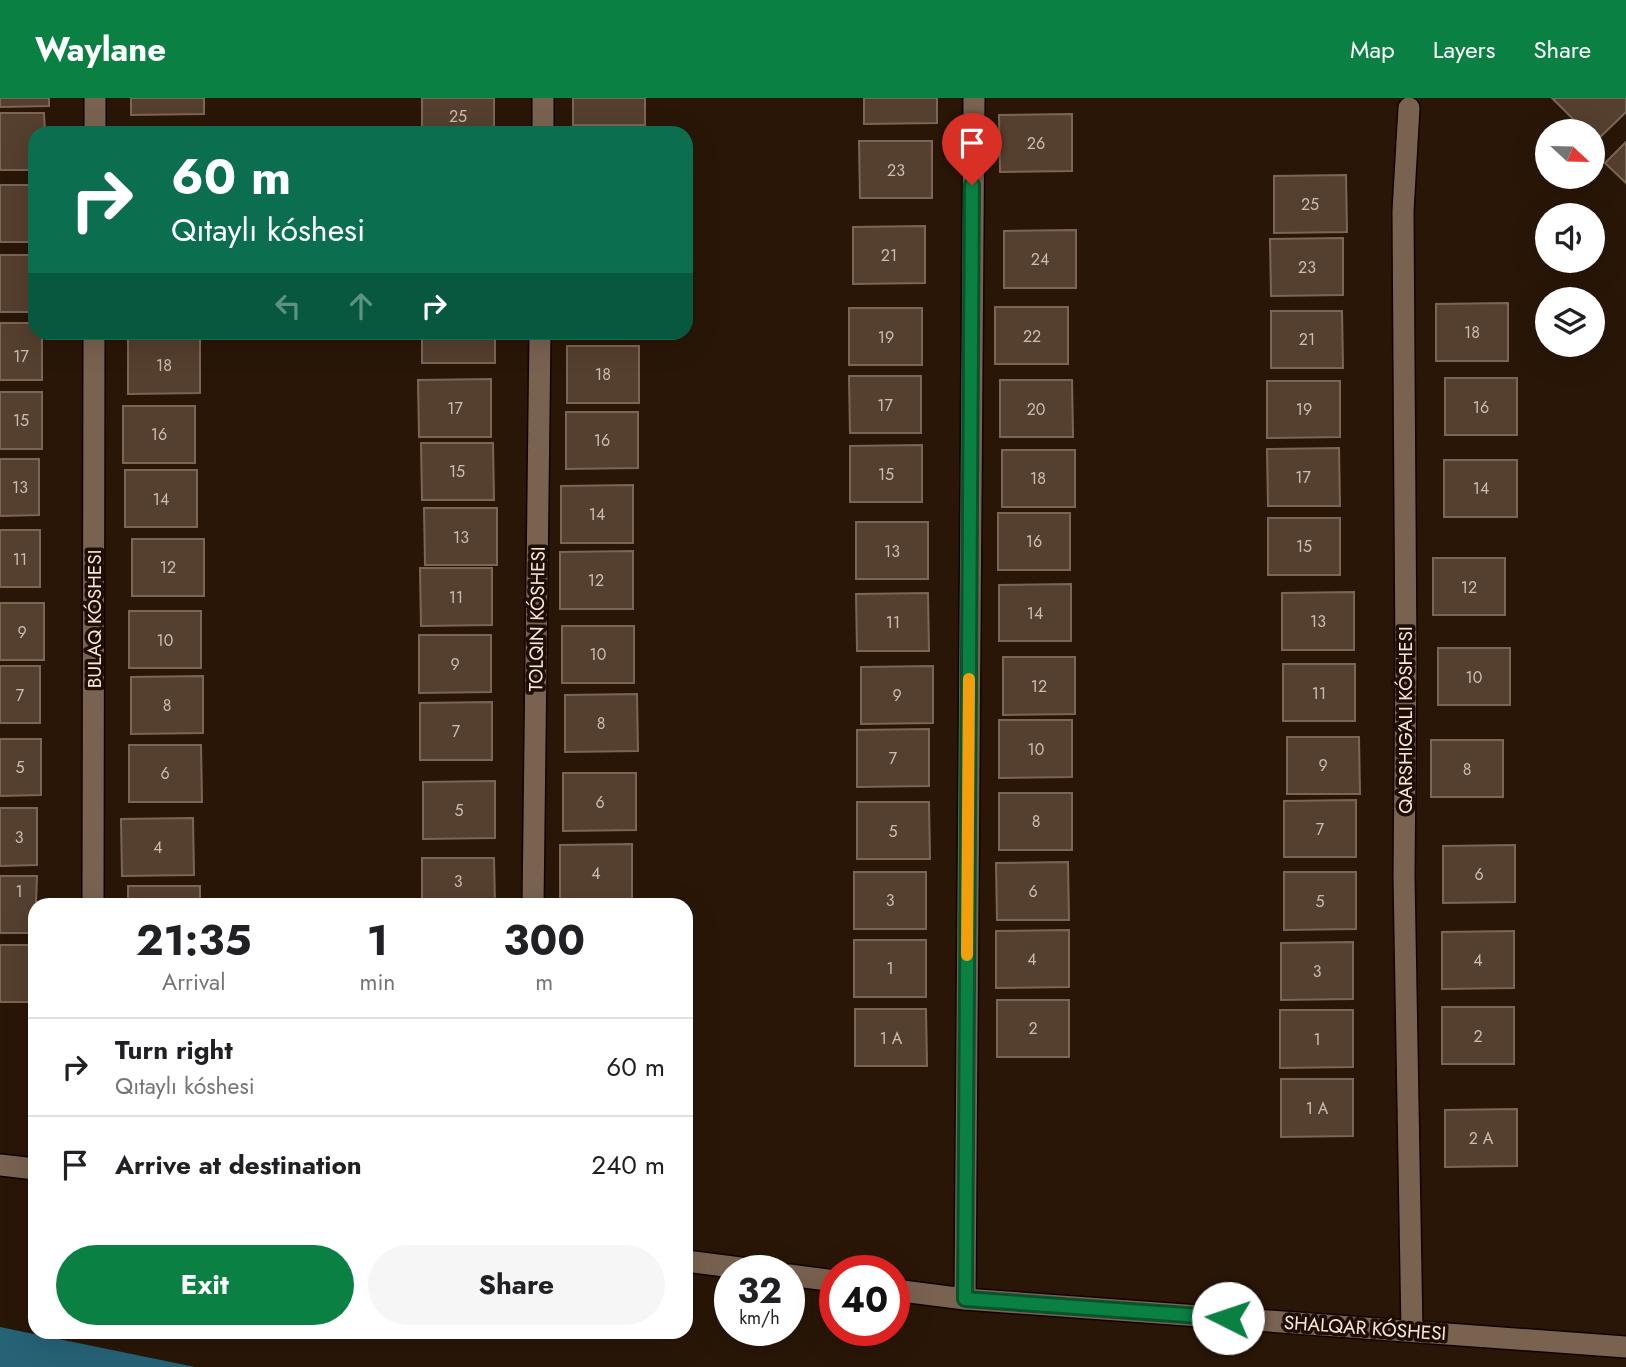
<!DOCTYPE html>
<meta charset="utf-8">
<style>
:root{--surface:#fff;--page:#f6f6f6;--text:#202124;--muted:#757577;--line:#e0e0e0;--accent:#0b8043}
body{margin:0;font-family:Jost,sans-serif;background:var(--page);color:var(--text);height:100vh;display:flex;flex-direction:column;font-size:26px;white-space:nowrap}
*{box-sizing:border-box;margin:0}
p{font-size:23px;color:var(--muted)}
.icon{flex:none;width:38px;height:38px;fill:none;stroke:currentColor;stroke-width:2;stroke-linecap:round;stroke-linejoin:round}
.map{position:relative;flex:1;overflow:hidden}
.drawer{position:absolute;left:28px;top:800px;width:665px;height:441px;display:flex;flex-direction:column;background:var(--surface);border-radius:21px;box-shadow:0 7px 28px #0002}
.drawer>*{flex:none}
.top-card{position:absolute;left:28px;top:28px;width:665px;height:214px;border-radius:21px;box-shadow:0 7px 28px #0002;background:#0b6e4f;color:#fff;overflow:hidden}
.needle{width:46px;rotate:112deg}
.fabs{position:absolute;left:1535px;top:21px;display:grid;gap:14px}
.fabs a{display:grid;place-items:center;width:70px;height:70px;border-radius:50%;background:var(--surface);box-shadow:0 7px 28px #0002;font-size:35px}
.speed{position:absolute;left:714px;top:1157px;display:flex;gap:14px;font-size:35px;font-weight:700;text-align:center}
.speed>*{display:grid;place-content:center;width:91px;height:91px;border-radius:50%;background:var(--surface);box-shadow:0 7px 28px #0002;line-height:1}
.speed small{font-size:18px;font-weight:400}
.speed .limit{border:10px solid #d22;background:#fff;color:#111}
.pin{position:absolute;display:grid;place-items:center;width:60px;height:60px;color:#fff;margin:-72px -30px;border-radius:50% 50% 50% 0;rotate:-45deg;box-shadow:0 0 7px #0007}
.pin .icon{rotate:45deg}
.me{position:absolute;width:77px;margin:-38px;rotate:274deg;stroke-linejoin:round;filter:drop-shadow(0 0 5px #0008)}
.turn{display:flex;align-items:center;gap:24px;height:147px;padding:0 28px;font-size:32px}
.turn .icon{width:91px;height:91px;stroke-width:2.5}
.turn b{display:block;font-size:49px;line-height:60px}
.lanes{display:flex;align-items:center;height:66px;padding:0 28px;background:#0003;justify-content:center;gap:35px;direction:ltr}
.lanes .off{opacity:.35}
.eta{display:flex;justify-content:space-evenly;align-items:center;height:119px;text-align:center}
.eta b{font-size:42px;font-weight:700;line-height:49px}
.cta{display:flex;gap:14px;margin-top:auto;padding:14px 28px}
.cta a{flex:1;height:80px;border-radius:42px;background:var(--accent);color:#fff;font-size:28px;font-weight:700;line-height:80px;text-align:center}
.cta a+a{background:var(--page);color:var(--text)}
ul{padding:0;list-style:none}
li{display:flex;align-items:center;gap:21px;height:98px;padding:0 28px;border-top:2px solid var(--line)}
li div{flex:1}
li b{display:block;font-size:26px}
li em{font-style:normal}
header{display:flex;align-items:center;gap:42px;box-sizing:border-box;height:98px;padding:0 35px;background:var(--accent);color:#fff}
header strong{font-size:33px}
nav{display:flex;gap:38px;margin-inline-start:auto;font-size:24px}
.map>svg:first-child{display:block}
.water{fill:#266377}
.building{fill:#553f2e;stroke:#7d6554;stroke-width:2}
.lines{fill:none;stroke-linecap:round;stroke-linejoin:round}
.minor-casing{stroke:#110300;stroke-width:24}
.minor{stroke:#796250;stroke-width:21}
.route-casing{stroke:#07532c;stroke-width:18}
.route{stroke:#0b8043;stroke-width:12}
.slow{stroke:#f59e0b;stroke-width:12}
.labels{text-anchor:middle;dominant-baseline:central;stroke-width:7;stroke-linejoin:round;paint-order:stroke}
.number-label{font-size:16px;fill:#ccbdb1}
.street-label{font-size:19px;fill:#f4e7dd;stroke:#1f0d01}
</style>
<header>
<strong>Waylane</strong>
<nav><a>Map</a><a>Layers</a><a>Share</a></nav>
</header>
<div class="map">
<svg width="1626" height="1269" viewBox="0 0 1626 1269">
<rect width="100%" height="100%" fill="#291607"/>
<polygon class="water" points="0,1229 195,1269 198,1269 0,1269"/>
<g class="building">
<polygon points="0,0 49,0 49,8 0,9"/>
<polygon points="131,0 204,0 204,16 131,17"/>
<rect x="422" y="0" width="72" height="35"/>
<rect x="573" y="0" width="72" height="27"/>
<polygon points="864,0 937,0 937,25 864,26"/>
<polygon points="1552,0 1626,0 1626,14 1595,44 1592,41 1592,33 1585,33"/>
<polygon points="0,15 44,15 45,35 35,35 35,72 0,72"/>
<polygon points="1072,16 1072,73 1000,74 999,17"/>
<polygon points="203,32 203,35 131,35 131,33"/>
<polygon points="859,43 932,43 932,100 860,100"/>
<polygon points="1626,44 1626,85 1605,65"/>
<polygon points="1346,77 1347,134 1274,135 1274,78"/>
<rect x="0" y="87" width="35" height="57"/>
<polygon points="925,128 925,185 853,186 853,129"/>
<polygon points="1076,132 1076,190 1004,190 1004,133"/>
<polygon points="1343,140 1343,197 1271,198 1270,141"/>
<rect x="0" y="157" width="35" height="57"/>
<polygon points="1508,205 1508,263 1436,263 1436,206"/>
<rect x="995" y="209" width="73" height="57"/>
<rect x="849" y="210" width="73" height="57"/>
<polygon points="1271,213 1342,213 1343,270 1271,270"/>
<polygon points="0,225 35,225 35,234 42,234 42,282 0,282"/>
<rect x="422" y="234" width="73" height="31"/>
<polygon points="200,238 200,295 128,296 128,239"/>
<rect x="567" y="248" width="72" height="57"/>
<polygon points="849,278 921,278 921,335 850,335"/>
<rect x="1445" y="280" width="72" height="57"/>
<polygon points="491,281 491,339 419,339 418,282"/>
<polygon points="1000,282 1072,282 1073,339 1000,339"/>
<polygon points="1267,283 1340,283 1340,339 1267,340"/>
<rect x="0" y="294" width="42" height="57"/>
<rect x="123" y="308" width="72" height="57"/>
<polygon points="566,314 638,314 638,370 566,371"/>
<polygon points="421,345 493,345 494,402 422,402"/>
<polygon points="922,347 922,404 850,404 850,348"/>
<polygon points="1339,350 1340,408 1268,408 1267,351"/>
<rect x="1002" y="352" width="73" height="57"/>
<polygon points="0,361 39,361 39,417 0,418"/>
<rect x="1444" y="362" width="73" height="57"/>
<rect x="125" y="372" width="72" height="57"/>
<polygon points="633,387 633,445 561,445 561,388"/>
<polygon points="424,410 497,410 497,467 425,467"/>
<rect x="998" y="415" width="72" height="57"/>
<rect x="1268" y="420" width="72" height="57"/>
<rect x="856" y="424" width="72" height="57"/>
<rect x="0" y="432" width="40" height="57"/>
<rect x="132" y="441" width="72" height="57"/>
<polygon points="633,453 633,511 560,511 560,454"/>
<rect x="1433" y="460" width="72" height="57"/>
<polygon points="420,470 492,470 492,527 421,528"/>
<polygon points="1071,486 1071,543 999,543 999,487"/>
<polygon points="1354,494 1354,552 1282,552 1282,495"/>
<polygon points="928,495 929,553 857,553 856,496"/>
<rect x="0" y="505" width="44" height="57"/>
<rect x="129" y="513" width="72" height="57"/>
<rect x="562" y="528" width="72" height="57"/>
<polygon points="419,537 491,537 491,594 419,595"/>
<rect x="1438" y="550" width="72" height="57"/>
<polygon points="1003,559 1075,559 1075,616 1003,617"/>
<rect x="1283" y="566" width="72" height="57"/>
<rect x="0" y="568" width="40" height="57"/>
<polygon points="933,568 933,625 861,626 861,569"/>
<polygon points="203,578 203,635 131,636 131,579"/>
<polygon points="637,596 638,653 565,654 565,597"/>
<polygon points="492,604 492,662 420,662 420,605"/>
<polygon points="999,622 1072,622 1072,679 999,680"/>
<polygon points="929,631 929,688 857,689 857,632"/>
<polygon points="1287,639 1359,639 1360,696 1287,696"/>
<polygon points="0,641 41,641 41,697 0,698"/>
<rect x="1431" y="642" width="72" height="57"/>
<polygon points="129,647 201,647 202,704 129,704"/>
<polygon points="563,675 636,675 636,732 563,733"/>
<polygon points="495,683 495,740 423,741 423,684"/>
<rect x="999" y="695" width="73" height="57"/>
<polygon points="1356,702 1356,759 1284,759 1284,703"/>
<polygon points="857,704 929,704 930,761 857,761"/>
<polygon points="0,710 37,710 37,767 0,768"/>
<polygon points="193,720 194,777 122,778 121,721"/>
<polygon points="632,746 632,804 560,804 560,747"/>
<polygon points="1515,747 1515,804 1443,805 1443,748"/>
<polygon points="422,760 494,760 495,807 422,807"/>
<polygon points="1068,764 1069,822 997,822 996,765"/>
<rect x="854" y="774" width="72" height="57"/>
<polygon points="1284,774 1356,774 1356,831 1284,832"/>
<polygon points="0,778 37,778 35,835 0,835"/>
<rect x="128" y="788" width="72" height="19"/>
<polygon points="1069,832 1069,889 996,890 996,833"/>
<polygon points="1514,833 1514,890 1442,891 1442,834"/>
<rect x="854" y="842" width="72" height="57"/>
<polygon points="1353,844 1353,901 1281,902 1281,845"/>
<rect x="0" y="847" width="35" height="57"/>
<rect x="997" y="902" width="72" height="57"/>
<rect x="1442" y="909" width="72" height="57"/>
<polygon points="855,911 926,911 927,968 855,968"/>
<polygon points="1280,912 1353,912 1353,969 1280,970"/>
<polygon points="1281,981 1353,981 1353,1038 1281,1039"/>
<polygon points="1517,1011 1517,1068 1445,1069 1445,1012"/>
</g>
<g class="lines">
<defs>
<g id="minor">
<polyline points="1409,10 1403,113 1406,562 1404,778 1412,1233"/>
<polyline points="95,35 95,0"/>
<polyline points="543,35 543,0"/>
<polyline points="93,807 94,234"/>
<polyline points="533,807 540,234"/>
<polyline points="0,1067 35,1071"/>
<polyline points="686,1163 756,1172"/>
<polyline points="789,1177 835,1183"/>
<polyline points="894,1192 965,1201 1626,1249"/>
<polyline points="965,1201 974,0"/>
</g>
</defs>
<use href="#minor" class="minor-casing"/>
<use href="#minor" class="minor"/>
</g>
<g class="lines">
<defs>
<polyline id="route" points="972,87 965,1201 1228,1220"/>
</defs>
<use href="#route" class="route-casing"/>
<use href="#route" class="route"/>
<polyline class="slow" points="967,857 969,581"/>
</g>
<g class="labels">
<g class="number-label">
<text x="458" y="18">25</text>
<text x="1036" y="45">26</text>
<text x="896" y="72">23</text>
<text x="1310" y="106">25</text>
<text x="889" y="157">21</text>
<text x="1040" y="161">24</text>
<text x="1307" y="169">23</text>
<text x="1472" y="234">18</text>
<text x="1032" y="238">22</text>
<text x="886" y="239">19</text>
<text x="1307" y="241">21</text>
<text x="21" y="258">17</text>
<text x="164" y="267">18</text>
<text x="603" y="276">18</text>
<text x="885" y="307">17</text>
<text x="1481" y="309">16</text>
<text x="455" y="310">17</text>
<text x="1036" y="311">20</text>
<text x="1304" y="311">19</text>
<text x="21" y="322">15</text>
<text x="159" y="336">16</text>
<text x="602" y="342">16</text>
<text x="457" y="373">15</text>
<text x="886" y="376">15</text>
<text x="1303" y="379">17</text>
<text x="1038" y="380">18</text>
<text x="20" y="389">13</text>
<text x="1481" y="390">14</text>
<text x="161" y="401">14</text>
<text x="597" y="416">14</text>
<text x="461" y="439">13</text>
<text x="1034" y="443">16</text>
<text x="1304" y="448">15</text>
<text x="892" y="453">13</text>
<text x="20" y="461">11</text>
<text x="168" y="469">12</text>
<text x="596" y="482">12</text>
<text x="1469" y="489">12</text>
<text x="456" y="499">11</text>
<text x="1035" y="515">14</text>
<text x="1318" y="523">13</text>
<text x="893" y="524">11</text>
<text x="22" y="534">9</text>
<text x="165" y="542">10</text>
<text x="598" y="556">10</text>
<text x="455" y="566">9</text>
<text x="1474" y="579">10</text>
<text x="1039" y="588">12</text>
<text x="1319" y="595">11</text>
<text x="20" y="597">7</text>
<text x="897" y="597">9</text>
<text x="167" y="607">8</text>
<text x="601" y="625">8</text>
<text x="456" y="633">7</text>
<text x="1036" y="651">10</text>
<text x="893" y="660">7</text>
<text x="1323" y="667">9</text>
<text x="20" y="669">5</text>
<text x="1467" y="671">8</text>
<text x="165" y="675">6</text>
<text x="600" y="704">6</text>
<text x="459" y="712">5</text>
<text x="1036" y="723">8</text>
<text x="1320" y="731">7</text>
<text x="893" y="733">5</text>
<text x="19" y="739">3</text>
<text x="158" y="749">4</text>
<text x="596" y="775">4</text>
<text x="1479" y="776">6</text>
<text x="458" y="783">3</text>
<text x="19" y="793">1</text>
<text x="1033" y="793">6</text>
<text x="890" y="802">3</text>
<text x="1320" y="803">5</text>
<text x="1032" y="861">4</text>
<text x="1478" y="862">4</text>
<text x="890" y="870">1</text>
<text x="1317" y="873">3</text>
<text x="1033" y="930">2</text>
<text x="1478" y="938">2</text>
<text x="891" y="940">1 А</text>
<text x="1317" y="941">1</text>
<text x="1317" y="1010">1 А</text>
<text x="1481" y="1040">2 А</text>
</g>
<g class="street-label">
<text transform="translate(94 521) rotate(-90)">BULAQ KÓSHESI</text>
<text transform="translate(537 521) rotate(-89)">TOLQIN KÓSHESI</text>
<text transform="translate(1405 622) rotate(-90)">QARSHIǴALI KÓSHESI</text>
<text transform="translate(1365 1230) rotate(4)">SHALQAR KÓSHESI</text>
</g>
</g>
</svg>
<div class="fabs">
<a><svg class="needle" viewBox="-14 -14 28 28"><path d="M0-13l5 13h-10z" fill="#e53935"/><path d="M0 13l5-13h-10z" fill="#757577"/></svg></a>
<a><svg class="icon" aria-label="sound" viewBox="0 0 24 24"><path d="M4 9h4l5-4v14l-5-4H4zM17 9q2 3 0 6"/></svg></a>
<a><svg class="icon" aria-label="layers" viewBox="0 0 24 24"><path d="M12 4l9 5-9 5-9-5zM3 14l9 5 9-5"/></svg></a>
</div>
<div class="speed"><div>32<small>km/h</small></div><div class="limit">40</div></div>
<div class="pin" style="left:972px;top:87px;background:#d93025"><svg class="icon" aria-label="arrive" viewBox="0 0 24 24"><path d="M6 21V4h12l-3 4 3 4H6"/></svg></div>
<svg class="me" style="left:1228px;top:1220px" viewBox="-20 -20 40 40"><circle r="19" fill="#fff"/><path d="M0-13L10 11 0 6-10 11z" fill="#0b8043"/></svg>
<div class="top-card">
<div class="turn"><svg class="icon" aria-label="right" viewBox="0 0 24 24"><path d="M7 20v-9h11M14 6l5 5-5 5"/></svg><div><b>60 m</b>Qıtaylı kóshesi</div></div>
<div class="lanes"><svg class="icon off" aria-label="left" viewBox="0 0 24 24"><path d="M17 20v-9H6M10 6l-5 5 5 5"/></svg><svg class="icon off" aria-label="ahead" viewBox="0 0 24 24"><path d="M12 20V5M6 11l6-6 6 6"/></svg><svg class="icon" aria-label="right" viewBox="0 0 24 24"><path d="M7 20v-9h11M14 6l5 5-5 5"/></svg></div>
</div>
<section class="drawer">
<div class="eta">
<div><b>21:35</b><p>Arrival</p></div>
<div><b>1</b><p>min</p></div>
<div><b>300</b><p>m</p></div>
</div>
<ul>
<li><svg class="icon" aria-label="right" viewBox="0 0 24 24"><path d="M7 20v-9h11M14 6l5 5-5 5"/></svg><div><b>Turn right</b><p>Qıtaylı kóshesi</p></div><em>60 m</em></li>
<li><svg class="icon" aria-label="arrive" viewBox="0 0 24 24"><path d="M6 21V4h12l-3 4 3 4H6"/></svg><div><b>Arrive at destination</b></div><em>240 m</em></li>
</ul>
<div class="cta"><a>Exit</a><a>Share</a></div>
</section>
</div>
